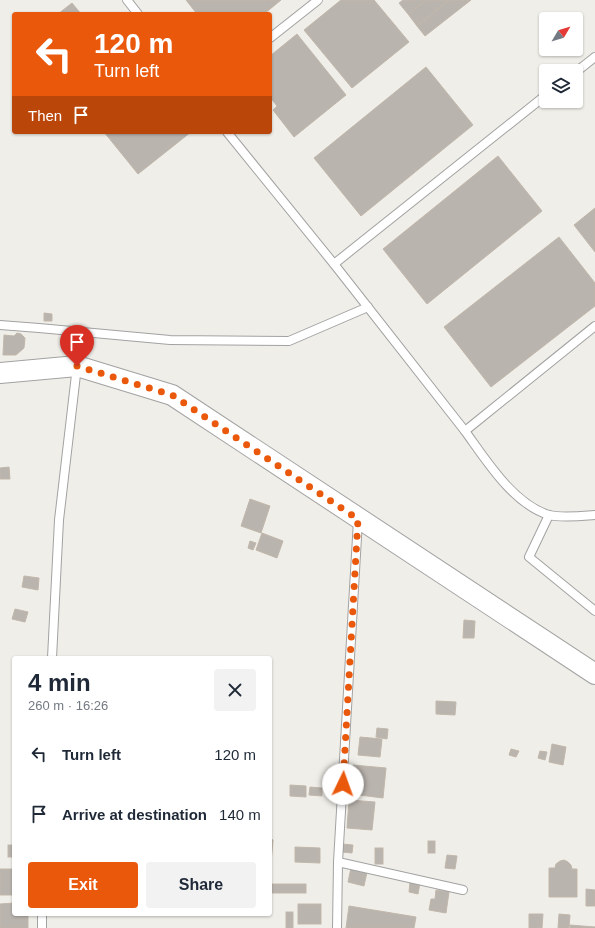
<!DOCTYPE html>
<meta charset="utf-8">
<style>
:root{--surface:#fff;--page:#f2f2f3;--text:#1f2937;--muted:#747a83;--accent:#ea580c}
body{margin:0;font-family:Arial,sans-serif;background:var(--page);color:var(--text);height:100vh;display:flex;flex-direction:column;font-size:15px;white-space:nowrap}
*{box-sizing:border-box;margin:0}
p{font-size:13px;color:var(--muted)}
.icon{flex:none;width:22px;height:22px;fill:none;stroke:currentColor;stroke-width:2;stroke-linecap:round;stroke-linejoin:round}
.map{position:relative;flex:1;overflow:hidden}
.panel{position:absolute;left:12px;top:656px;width:260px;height:260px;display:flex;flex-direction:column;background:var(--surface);border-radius:4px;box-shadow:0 1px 3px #0004}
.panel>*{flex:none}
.guide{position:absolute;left:12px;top:12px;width:260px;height:122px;border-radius:4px;box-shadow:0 1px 3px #0004;background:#ea580c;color:#fff;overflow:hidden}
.needle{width:26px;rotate:52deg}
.fabs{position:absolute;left:539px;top:12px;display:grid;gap:8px}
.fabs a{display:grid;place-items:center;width:44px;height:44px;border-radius:4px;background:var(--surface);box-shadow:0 1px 3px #0004;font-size:20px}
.pin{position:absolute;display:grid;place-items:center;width:34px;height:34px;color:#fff;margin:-41px -17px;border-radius:50% 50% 50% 0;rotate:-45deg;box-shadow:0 0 4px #0007}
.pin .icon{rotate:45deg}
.me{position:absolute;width:44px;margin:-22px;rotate:3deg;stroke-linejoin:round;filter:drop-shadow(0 0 3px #0008)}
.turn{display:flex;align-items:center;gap:14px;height:84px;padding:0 16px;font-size:18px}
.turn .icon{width:52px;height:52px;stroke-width:2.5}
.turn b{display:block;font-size:28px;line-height:34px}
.then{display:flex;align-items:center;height:38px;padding:0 16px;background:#0003;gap:8px;font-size:15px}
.round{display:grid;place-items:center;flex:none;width:42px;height:42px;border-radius:4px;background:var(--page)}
.head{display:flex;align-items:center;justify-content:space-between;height:68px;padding:0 16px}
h1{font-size:24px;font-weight:700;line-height:30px}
.button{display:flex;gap:8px;margin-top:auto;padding:8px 16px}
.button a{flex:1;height:46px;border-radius:4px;background:var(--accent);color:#fff;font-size:16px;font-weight:700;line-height:46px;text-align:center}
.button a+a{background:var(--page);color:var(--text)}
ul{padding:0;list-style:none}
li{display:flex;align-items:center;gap:12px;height:60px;padding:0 16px}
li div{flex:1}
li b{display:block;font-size:15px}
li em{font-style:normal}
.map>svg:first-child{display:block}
.building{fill:#bab4ae;stroke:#c1b7ab}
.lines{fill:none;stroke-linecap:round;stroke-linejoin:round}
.service-casing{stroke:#a2a2a2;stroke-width:10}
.tertiary-casing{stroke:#a2a2a2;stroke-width:22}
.service{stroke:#fff;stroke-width:8}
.tertiary{stroke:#fff;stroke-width:20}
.route{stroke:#ea580c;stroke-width:7;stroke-dasharray:0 12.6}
</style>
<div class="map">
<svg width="595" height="928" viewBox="0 0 595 928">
<rect width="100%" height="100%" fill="#f0eee8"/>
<g class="building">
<polygon points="186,0 281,0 264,14 197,14"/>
<polygon points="341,0 374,0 409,42 352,88 304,30"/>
<polygon points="403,0 426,0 408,14 399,3"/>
<polygon points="426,0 449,0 417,26 408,14"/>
<polygon points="449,0 471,0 425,36 417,26"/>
<polygon points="72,3 81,14 58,14"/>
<polygon points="297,34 346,95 294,137 273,110 277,106 270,97 270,56"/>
<polygon points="426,67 473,125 361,216 314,158"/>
<polygon points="104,132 191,132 138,174"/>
<polygon points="498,156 542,211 427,304 383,249"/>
<polygon points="595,208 595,252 574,225"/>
<polygon points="559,237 595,283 595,306 491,387 444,327"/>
<polygon points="44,313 52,314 52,321 44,321"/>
<polygon points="17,333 21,334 25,338 24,348 16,355 3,355 4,335 14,336"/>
<polygon points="9,467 10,479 0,479 0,468"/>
<polygon points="250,499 270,506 261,533 241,526"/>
<polygon points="262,533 283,541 277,558 256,550"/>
<polygon points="250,541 256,543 253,550 248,548"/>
<polygon points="24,576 39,578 38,590 22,587"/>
<polygon points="15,609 28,612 25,622 12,619"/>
<polygon points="464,620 475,621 474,638 463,638"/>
<polygon points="436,701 456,702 455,715 436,714"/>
<polygon points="377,728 388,729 387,739 376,737"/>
<polygon points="360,737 382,739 380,757 358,755"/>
<polygon points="552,744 566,747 563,765 549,762"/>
<polygon points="511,749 519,751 516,757 509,755"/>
<polygon points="540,751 547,752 545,760 538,758"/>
<polygon points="353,765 386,768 383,798 359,795 359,789 353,789 354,780 351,780"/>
<polygon points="290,785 306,786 306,797 290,796"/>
<polygon points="310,787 322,788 322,796 309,795"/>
<polygon points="349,800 375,802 372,830 347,828"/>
<polygon points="270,838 273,840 271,863 270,863"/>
<rect x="428" y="841" width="7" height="12"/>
<polygon points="343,844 353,845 352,853 342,852"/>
<rect x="8" y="845" width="6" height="12"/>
<polygon points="295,847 320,848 320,863 295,862"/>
<rect x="375" y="848" width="8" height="16"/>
<polygon points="447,855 457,856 455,869 445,868"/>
<polygon points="564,860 568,862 571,865 572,869 577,869 577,897 549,897 549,868 555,868 556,864 560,861"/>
<polygon points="351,868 367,872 364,886 348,882"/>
<rect x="0" y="869" width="14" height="26"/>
<polygon points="410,882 420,883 418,894 409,892"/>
<rect x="270" y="884" width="36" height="9"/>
<polygon points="586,889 595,890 595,906 586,906"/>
<polygon points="436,890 449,892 446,913 429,910 431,899 435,899"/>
<polygon points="14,903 14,914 28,914 28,928 0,928 0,904"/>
<rect x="298" y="904" width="23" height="20"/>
<polygon points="349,906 416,917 414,928 346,928"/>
<rect x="286" y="912" width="7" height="16"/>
<polygon points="529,914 543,914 542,928 529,928"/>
<polygon points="559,914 570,915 569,928 558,928"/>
<polygon points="570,925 595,927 595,928 570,928"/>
</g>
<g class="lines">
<defs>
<g id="service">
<polyline points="127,0 138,14"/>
<polyline points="270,38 318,0"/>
<polyline points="576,72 595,57"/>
<polyline points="227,132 334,264 465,431"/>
<polyline points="334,264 546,95"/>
<polyline points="0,325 39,328 170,340 289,341 368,307"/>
<path d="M595 326 465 431C486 460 513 504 549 515 561 518 582 516 595 515"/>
<polyline points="549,515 529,557 595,611"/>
<polyline points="52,658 59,520 77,366"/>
<polyline points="338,862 463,890"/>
<polyline points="42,928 42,914"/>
<polyline points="337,928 338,862 358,520"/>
</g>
<polyline id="tertiary" points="0,373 77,366 172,395 595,674"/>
</defs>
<use href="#service" class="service-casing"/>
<use href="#tertiary" class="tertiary-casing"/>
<use href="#service" class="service"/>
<use href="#tertiary" class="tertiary"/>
</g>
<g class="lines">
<polyline class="route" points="77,366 172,395 358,519 343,784"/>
</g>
</svg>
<div class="fabs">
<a><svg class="needle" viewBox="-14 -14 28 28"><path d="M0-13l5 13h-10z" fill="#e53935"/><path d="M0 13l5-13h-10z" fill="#747a83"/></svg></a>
<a><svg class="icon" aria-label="layers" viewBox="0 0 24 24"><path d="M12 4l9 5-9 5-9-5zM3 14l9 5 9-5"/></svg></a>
</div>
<div class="pin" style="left:77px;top:366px;background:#d93025"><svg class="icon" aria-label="arrive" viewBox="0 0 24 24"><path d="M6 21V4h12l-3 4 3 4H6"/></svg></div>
<svg class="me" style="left:343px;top:784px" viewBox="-20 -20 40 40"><circle r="19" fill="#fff"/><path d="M0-13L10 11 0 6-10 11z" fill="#ea580c"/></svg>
<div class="guide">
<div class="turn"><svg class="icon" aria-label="left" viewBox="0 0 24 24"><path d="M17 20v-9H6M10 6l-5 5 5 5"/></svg><div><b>120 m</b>Turn left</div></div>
<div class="then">Then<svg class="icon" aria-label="arrive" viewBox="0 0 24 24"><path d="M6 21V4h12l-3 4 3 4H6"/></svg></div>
</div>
<section class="panel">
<div class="head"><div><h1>4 min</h1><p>260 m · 16:26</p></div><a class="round"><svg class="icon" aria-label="close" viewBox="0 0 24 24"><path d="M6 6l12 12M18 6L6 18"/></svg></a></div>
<ul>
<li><svg class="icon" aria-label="left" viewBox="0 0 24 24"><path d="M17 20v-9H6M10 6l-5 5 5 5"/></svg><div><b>Turn left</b></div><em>120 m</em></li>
<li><svg class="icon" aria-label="arrive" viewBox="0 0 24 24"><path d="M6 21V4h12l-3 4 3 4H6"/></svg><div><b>Arrive at destination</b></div><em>140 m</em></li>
</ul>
<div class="button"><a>Exit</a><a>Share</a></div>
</section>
</div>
